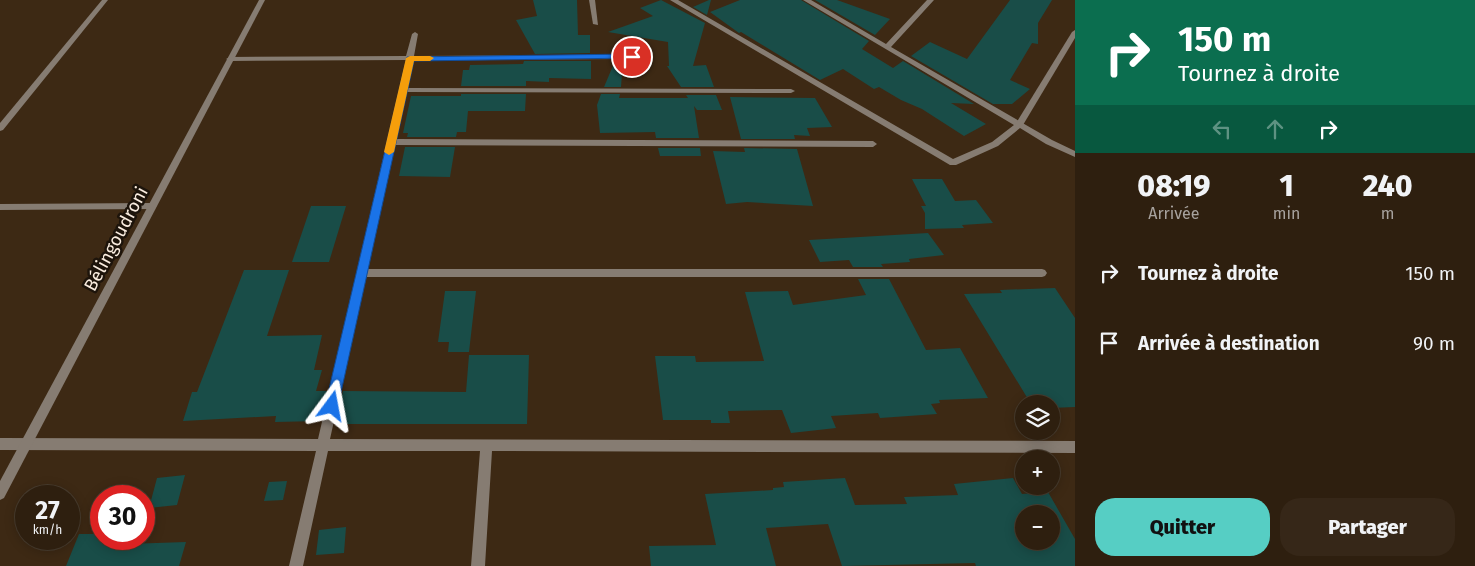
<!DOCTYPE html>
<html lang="fr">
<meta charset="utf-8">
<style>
:root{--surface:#2e1f0f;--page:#362718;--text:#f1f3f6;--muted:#a7a29e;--line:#493d2f;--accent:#56cec4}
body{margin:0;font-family:"Fira Sans",sans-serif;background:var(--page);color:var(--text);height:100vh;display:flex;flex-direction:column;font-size:19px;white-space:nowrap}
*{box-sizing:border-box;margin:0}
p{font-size:16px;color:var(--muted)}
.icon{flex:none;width:28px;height:28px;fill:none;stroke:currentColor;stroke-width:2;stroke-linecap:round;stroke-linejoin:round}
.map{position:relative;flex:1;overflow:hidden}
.details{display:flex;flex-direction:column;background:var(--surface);width:400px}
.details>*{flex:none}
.hud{background:#0b6e4f;color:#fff;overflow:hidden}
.buttons{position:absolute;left:1015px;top:395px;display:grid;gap:10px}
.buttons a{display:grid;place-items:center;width:45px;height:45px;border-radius:50%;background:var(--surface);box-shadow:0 2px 12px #0003,0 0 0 1px var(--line);font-size:25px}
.speed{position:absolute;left:15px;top:485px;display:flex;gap:10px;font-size:25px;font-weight:700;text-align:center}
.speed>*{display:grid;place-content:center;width:65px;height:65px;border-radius:50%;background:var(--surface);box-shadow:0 2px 12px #0003,0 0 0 1px var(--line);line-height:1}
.speed small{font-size:12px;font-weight:400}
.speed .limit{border:8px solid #d22;background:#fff;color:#111}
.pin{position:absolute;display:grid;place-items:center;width:42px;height:42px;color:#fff;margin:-21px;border:2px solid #fff;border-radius:50%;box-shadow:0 1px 5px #0007}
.me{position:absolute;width:55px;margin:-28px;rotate:13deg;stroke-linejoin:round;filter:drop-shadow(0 0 4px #0008)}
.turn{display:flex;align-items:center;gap:18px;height:105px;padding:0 20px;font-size:22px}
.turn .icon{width:65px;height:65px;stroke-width:2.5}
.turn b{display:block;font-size:35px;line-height:42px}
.lanes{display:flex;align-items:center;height:48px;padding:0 20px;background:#0003;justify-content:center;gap:25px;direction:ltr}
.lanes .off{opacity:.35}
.eta{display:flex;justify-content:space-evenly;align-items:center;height:85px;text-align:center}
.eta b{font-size:30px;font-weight:800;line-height:35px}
.action{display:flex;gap:10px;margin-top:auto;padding:10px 20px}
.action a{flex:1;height:58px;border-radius:20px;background:var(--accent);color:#111;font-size:20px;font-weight:800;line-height:58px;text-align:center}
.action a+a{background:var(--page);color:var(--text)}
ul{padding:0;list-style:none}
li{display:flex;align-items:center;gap:15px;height:70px;padding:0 20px}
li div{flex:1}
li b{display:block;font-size:19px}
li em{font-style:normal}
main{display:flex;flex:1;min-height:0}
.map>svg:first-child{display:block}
.building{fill:#194d48;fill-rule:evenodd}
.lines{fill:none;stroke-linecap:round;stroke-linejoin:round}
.minor{fill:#867c72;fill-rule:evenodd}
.tertiary{fill:#867c72;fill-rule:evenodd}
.route{fill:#1a73e8;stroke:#114b97}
.slow{fill:#f59e0b}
.labels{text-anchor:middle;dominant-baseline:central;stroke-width:5;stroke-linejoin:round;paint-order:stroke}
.street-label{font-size:18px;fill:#f9ecdf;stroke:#1d140b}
</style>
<main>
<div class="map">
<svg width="1075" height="566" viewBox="0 0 1075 566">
<rect width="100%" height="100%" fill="#3d2914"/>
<g class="building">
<polygon points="533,0 577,0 578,35 590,35 590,53 535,54 516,20 537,16"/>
<polygon points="661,0 705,23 693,66 706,65 714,87 681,87 667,66 669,66 668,42 608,32 653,16 640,8"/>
<polygon points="709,0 711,0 707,15 693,7"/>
<polygon points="740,0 801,0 869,41 862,49 893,68 903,61 974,104 951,103 986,124 964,136 922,109 901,100 879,87 874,89 843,69 820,80 741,32 739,33 710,12"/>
<polygon points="815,0 837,0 890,19 875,35"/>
<polygon points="1010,0 1052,0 1038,23 1038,44 1032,43 1010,80 1030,89 1012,104 993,104 911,56 930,42 967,59"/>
<polygon points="524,61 591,61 591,79 549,78 549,82 526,81 526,86 461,86 463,70 469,70 470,65 523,64"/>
<polygon points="615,61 623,61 621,87 604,87"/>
<polygon points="461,94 526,94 525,111 468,111 466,132 457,132 456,137 407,137 408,133 403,133 411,96 461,96"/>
<polygon points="601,94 620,94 619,98 688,98 686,95 716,95 722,110 697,110 694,106 699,138 656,138 655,132 600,133 597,105"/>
<polygon points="730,97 815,98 832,127 807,128 810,136 794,135 795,139 741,139"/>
<polygon points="405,147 455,147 450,177 399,176"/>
<polygon points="658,148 700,148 701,156 660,156"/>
<polygon points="744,148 797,149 813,206 747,202 726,204 713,151 745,152"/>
<polygon points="912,179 942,179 955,201 976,200 993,223 962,225 964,228 925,229 925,213 921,206 926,206"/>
<polygon points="311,206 346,206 329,262 292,262"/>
<polygon points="928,233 944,255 909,259 910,262 881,264 883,267 853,267 849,260 820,262 809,240"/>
<polygon points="244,270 289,270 267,336 322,335 314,370 322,370 316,391 327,391 320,421 275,422 276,416 183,421 192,392 197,392"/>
<polygon points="858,279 889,279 926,350 960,348 988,398 939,400 940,403 931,404 937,414 880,418 878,413 831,416 836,428 791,433 782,410 728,411 730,423 711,423 711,420 663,420 655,356 695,356 696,362 764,361 745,292 788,291 793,305 866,295"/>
<polygon points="1055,288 1075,318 1075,407 1051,408 1051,404 1031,404 964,294 1002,293 1000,290"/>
<polygon points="445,291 476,291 469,352 448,352 449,342 438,342"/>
<polygon points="469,355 529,355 527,424 338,424 339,421 336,421 343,391 466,392"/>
<polygon points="185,475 177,505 149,508 157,478"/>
<path d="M845 478 855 505 907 504 904 497 958 495 954 484 1013 478 1022 494 1048 492 1075 539V566H976L975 563 842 566 828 524 766 528 776 566H651L649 546 716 545 705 494 773 490V488L784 487 783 482ZM1024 514H1051V541H1024Z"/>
<polygon points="287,481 283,500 264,501 269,482"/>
<polygon points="346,527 344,553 316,555 319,530"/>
<polygon points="79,534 101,534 101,539 129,539 127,544 186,542 179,566 66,566"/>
</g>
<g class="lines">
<g class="minor">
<polygon points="102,0 108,0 3,130 0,131 0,123"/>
<polygon points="589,0 595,0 598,25 593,24"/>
<polygon points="670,0 678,0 953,159 992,142 1014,125 803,0 811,0 886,44 927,0 934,0 891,47 1052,140 1075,151 1075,157 1046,144 1020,128 998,146 956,165 950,165"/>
<polygon points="415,32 418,34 414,56 632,55 636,57 632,59 413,60 407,88 791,89 795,91 791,93 406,92 396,139 873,141 877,144 873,147 394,145 367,269 1042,269 1045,270 1047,273 1045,276 1042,277 366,277 330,439 1075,441 1075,453 492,451 485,566 471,566 480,451 328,451 303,566 289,566 316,451 0,450 0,438 318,439 406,60 230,61 226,59 230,57 406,56 412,34"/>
<polygon points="152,203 157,206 152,209 0,210 0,204"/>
</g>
<g class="tertiary">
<polygon points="259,0 265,0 4,498 0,500 0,481"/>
<polygon points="1075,30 1075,38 1023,125 1019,128 1016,127 1015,125 1072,32"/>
</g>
</g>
<polygon class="route" points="632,54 636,57 635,58 414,61 338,406 336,411 332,412 327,411 325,406 407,57"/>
<polygon class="slow" points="410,56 430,56 434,58 430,61 414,61 394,152 389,155 384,152 406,58"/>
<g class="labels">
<g class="street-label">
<text transform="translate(116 239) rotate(-62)">Bélingoudroni</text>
</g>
</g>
</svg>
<div class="buttons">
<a><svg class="icon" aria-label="layers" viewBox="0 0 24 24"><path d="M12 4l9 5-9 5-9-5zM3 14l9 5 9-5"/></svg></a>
<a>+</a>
<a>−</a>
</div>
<div class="speed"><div>27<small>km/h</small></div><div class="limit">30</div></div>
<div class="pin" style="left:632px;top:57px;background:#d93025"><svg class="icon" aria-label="arrive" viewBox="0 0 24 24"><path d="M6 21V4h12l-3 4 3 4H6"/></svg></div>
<svg class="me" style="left:332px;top:406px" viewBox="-20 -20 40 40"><path d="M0-17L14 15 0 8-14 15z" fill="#1a73e8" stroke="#fff" stroke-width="4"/></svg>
</div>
<section class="details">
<div class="hud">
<div class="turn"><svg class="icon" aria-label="right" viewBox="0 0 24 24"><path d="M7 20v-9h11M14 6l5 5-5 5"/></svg><div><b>150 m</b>Tournez à droite</div></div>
<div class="lanes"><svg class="icon off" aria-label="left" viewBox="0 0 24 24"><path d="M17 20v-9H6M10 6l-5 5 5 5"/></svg><svg class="icon off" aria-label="ahead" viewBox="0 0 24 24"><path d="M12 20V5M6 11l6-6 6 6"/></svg><svg class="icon" aria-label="right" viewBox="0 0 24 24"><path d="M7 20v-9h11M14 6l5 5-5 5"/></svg></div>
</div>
<div class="eta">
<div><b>08:19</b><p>Arrivée</p></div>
<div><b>1</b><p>min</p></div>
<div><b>240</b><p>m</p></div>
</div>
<ul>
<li><svg class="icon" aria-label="right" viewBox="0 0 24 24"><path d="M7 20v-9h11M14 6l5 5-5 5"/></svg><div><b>Tournez à droite</b></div><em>150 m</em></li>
<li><svg class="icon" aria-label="arrive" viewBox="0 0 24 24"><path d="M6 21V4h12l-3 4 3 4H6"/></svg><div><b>Arrivée à destination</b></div><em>90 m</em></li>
</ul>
<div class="action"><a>Quitter</a><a>Partager</a></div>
</section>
</main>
